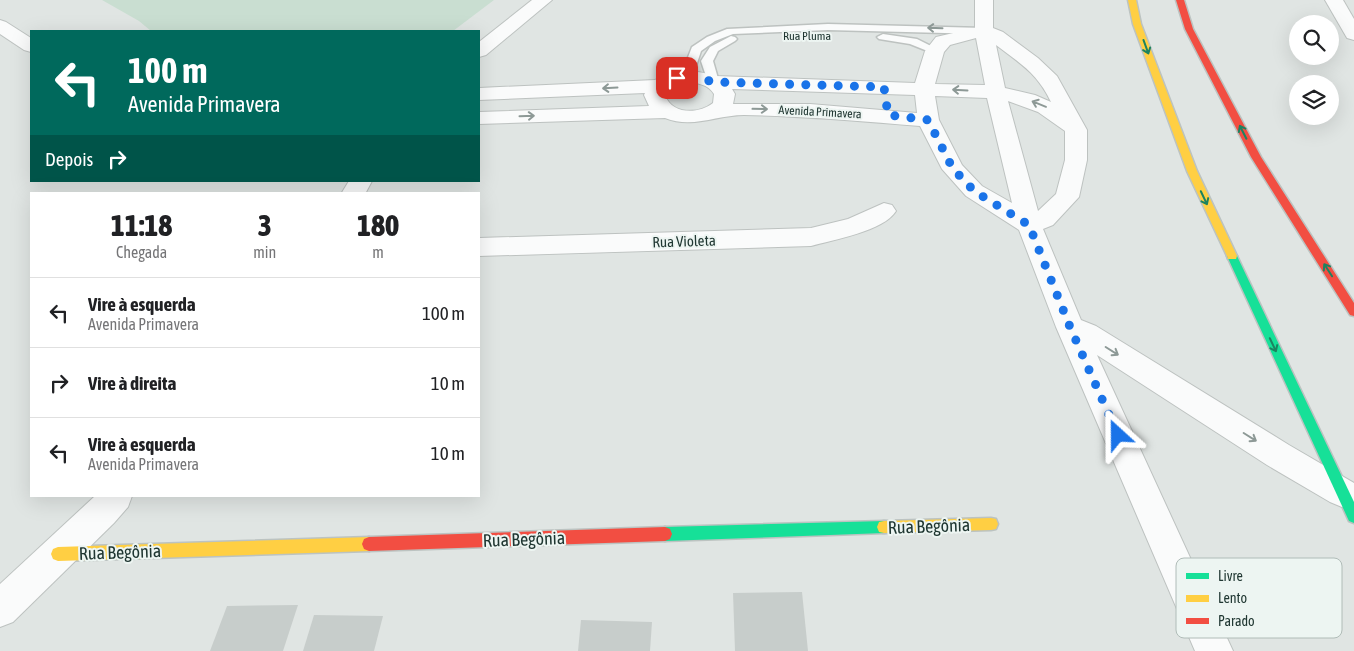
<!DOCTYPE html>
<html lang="pt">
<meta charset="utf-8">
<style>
:root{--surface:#fff;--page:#f2f2f2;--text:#202124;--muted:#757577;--line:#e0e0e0}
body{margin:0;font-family:"Asap Condensed",sans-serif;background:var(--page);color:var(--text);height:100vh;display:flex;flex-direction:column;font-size:19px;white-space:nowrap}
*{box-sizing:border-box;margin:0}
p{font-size:16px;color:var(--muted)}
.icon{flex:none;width:28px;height:28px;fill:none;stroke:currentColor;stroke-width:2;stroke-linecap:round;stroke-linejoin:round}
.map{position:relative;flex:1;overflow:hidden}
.panel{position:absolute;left:30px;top:192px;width:450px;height:305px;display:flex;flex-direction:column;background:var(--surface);border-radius:0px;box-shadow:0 5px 20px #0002}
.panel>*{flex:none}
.guide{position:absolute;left:30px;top:30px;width:450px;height:152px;border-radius:0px;box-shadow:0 5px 20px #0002;background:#00695c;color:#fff;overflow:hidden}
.controls{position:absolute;left:1289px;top:15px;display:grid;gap:10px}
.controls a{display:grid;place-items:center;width:50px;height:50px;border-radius:50%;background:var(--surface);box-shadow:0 5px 20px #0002;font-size:25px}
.pin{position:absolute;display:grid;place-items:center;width:42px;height:42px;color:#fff;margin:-21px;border-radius:10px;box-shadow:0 2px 8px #0006}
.me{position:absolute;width:55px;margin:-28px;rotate:336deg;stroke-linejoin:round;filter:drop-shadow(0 0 4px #0008)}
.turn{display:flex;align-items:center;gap:18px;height:105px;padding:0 15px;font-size:22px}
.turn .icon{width:65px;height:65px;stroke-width:2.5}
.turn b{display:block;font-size:35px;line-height:42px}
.then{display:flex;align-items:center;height:48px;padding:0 15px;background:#0003;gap:10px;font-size:19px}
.eta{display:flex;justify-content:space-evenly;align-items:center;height:85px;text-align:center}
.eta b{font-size:30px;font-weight:800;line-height:35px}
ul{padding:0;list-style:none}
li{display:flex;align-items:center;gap:15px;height:70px;padding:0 15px;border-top:1px solid var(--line)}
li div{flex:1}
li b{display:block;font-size:19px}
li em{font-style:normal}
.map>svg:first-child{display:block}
.green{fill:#c9ded1}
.building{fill:#c7cdcb}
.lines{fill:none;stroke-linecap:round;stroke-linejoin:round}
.lane-casing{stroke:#bdc2c0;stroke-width:3}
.street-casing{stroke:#bdc2c0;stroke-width:2}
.fast-casing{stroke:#bcc3c1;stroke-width:3}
.slow-casing{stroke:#bcc3c1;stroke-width:3}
.jam-casing{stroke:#bcc3c1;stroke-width:3}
.lane{fill:#fafbfb;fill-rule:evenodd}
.street{fill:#fafbfb;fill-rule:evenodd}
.fast{fill:#16e098;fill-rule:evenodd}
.slow{fill:#ffcf43;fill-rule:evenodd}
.jam{fill:#f24e42;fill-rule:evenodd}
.oneway{stroke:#8d9996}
.oneway2{stroke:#1c8360}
.route{stroke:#1a73e8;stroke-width:9;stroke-dasharray:0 16.2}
.labels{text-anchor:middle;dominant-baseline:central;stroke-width:4;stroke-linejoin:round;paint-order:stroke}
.far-street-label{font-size:12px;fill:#203732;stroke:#edf5f2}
.street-label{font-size:15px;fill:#203732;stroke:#edf5f2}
.near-street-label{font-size:18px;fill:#203732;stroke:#edf5f2}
.key{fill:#edf5f2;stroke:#b0bcb8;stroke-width:1}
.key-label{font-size:14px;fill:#203732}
</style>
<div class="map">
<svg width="1354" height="651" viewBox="0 0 1354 651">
<rect width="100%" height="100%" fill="#e0e5e3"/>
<polygon class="green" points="102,0 494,0 453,31 151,31 139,21"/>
<g class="building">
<polygon points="802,592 808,651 735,651 733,593"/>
<polygon points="298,605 283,651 210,651 227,606"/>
<polygon points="314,615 383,616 374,651 303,651"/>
<polygon points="581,620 652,622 650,651 578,651"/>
</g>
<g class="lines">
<defs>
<g id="lane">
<polygon points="828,24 984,28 989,31 984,34 828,30 733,34 715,41 701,51 696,66 681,79 673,79 671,77 685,65 692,47 707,37 727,29"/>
<polygon points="883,34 917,39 941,51 935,54 910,44 879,39 877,37"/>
<polygon points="731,36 735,37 737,39 735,41 718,51 713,61 719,82 717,85 709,85 701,61 710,47"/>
</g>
<g id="street">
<polygon points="532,0 552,0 486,55 479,57 479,42"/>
<path d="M975 0H993V28L1003 32 1038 58 1057 76 1087 130V160L1079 197 1053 225 1043 229 1081 320 1096 326 1289 445 1354 483V502L1342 507 1330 502 1267 465 1097 355 1233 651H1195L1056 327 1019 230 966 196 942 169 920 126C862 121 803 116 744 115 717 115 692 129 665 118L479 124V112L649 106 644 95 645 93 479 100V88L655 80C673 68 696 70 716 76L915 83 925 51 936 37 975 28ZM976 38 985 85 935 84 944 52 950 45ZM996 45C1021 64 1037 73 1051 102L1035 95 1005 88ZM686 82C697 83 708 84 714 94L713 103C699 114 672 115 665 95 668 86 677 84 686 82ZM732 89 915 95 917 113 810 104H733L735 94ZM935 96 987 98 1012 203 982 186 962 165 939 120ZM1008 101 1038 112 1065 131V160L1056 194 1038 211Z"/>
<polygon points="1325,0 1343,0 1354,19 1354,40 1347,38"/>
<polygon points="0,20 6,22 31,38 31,52 24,50 0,34"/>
<polygon points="349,181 372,181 365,194 341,194"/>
<path d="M884 203 892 205 896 211C884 231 833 240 811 246L479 256V238L811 228 848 219Z"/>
<polygon points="95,496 132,496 128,507 114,523 13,622 0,627 0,584"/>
</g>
<g id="fast">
<polygon points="1232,252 1237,256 1354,502 1354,523 1349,521 1227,256"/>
<polygon points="884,521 889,522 891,527 889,532 884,533 665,541 660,539 658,534 660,529 665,527"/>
</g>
<g id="slow">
<polygon points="1128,0 1136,0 1141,24 1197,171 1237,256 1236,259 1228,259 1227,256 1187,171 1133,24"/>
<polygon points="991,518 996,519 998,524 996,529 991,530 884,533 879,532 877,527 879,522 884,521"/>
<polygon points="369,537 374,539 376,544 374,549 369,551 58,561 53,559 51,554 53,549 58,547"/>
</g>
<g id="jam">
<polygon points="1176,0 1184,0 1193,29 1261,157 1354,303 1354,316 1350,315 1251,157 1185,29"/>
<polygon points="665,527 670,529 672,534 670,539 665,541 369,551 364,549 362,544 364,539 369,537"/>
</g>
</defs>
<use href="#lane" class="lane-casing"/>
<use href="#street" class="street-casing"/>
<use href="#fast" class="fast-casing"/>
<use href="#slow" class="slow-casing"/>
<use href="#jam" class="jam-casing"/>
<use href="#lane" class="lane"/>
<use href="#street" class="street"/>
<use href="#fast" class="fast"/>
<use href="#slow" class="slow"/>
<use href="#jam" class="jam"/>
</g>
<defs><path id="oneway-shaft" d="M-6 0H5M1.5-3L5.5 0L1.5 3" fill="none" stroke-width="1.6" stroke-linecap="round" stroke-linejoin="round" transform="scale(1.25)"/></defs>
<g class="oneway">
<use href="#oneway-shaft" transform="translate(935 28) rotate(-178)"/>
<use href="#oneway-shaft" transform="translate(610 88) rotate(177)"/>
<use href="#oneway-shaft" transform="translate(960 90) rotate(-177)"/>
<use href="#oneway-shaft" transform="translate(1039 104) rotate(-158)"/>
<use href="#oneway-shaft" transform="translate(760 109) rotate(1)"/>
<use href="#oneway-shaft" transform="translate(527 116) rotate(-2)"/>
<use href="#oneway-shaft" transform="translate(1112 351) rotate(32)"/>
<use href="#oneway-shaft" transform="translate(1250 437) rotate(32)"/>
</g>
<g class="oneway2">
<use href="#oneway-shaft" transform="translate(1146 47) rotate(70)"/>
<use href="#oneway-shaft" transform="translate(1243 132) rotate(-117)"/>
<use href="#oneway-shaft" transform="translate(1204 198) rotate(65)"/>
<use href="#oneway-shaft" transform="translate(1328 270) rotate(-123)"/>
<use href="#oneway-shaft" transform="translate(1273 345) rotate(65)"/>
</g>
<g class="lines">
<polyline class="route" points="677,78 696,77 713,82 884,87 888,115 928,120 953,169 964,180 974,191 1029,225 1070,327 1118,435"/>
</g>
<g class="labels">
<g class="far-street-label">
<text x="807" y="36">Rua Pluma</text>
<text transform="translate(820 112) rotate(3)">Avenida Primavera</text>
</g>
<g class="street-label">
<text transform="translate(684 241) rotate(-2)">Rua Violeta</text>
</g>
<g class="near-street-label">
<text transform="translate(929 526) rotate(-2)">Rua Begônia</text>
<text transform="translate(524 539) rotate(-2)">Rua Begônia</text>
<text transform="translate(120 552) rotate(-2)">Rua Begônia</text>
</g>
</g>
<rect x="1176" y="558" width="166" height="80" rx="8" class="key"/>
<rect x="1186" y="573" width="23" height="6" fill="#16e098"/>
<rect x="1186" y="595" width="23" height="7" fill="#ffcf43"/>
<rect x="1186" y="618" width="23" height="6" fill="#f24e42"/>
<g class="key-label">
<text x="1218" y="581">Livre</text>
<text x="1218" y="603">Lento</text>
<text x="1218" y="626">Parado</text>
</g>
</svg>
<div class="controls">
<a><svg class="icon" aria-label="search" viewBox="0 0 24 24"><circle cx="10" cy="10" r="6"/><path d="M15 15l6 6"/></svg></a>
<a><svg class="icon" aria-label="layers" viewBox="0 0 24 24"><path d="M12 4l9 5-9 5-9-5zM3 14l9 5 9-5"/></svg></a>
</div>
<div class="pin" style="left:677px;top:78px;background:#d93025"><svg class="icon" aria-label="arrive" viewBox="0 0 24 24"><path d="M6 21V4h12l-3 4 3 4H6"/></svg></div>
<svg class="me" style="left:1118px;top:435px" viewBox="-20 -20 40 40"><path d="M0-17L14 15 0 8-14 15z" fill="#1a73e8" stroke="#fff" stroke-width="4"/></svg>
<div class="guide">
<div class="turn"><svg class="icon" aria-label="left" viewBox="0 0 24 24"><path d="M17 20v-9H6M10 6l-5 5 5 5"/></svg><div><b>100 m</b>Avenida Primavera</div></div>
<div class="then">Depois<svg class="icon" aria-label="right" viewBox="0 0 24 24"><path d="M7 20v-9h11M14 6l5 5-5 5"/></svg></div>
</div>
<section class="panel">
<div class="eta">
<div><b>11:18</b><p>Chegada</p></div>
<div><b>3</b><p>min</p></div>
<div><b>180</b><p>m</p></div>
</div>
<ul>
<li><svg class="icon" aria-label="left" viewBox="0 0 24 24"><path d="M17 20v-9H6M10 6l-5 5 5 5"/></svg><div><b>Vire à esquerda</b><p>Avenida Primavera</p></div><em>100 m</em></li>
<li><svg class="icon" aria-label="right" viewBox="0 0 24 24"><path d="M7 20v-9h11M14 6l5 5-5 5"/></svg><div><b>Vire à direita</b></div><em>10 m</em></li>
<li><svg class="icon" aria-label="left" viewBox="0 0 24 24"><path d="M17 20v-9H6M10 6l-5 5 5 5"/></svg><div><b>Vire à esquerda</b><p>Avenida Primavera</p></div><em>10 m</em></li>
</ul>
</section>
</div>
